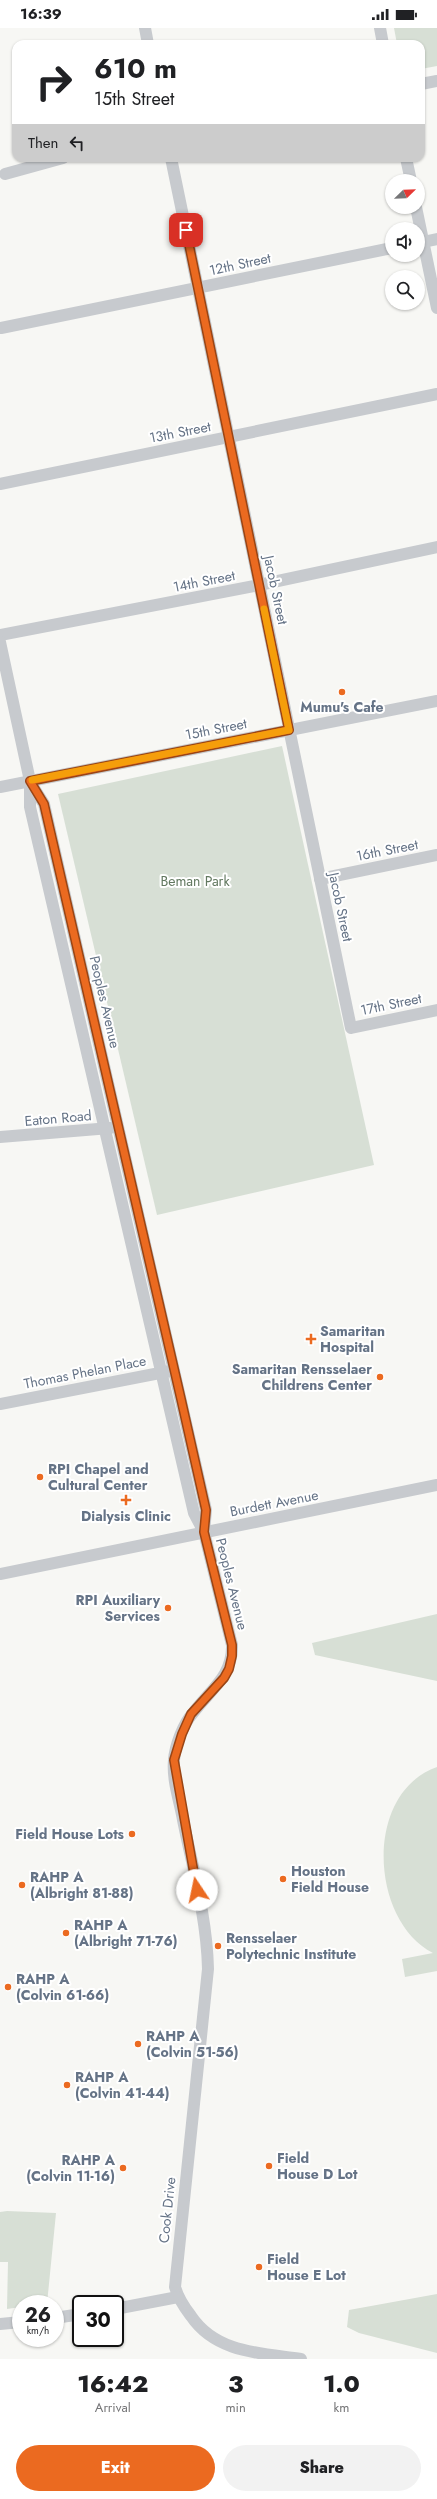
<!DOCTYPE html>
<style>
:root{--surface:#fff;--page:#f2f2f2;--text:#202124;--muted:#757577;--accent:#eb6a20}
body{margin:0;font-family:Jost,sans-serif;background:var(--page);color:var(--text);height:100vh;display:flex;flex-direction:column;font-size:15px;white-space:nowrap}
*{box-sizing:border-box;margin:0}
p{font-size:13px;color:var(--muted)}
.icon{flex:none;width:22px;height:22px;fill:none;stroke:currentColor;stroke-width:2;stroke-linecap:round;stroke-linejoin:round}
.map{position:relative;height:2331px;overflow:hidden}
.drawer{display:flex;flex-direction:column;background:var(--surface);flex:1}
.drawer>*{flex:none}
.guide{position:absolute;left:12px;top:12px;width:413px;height:122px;border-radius:12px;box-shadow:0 1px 3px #0004;background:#fff;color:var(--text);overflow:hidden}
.needle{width:26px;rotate:67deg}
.fabs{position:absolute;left:385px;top:146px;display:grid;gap:8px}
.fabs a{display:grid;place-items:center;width:40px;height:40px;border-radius:50%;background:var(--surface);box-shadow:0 1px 3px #0004;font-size:20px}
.speed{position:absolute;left:12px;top:2267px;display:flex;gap:8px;font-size:20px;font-weight:700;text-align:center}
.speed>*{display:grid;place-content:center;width:52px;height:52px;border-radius:50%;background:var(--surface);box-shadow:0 1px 3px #0004;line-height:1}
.speed small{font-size:10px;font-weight:400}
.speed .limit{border:2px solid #111;border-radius:6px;background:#fff;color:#111}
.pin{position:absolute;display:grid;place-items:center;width:34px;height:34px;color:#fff;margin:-17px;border-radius:8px;box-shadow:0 2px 6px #0006}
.me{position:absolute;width:44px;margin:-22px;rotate:349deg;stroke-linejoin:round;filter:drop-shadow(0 0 3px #0008)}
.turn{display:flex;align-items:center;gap:14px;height:84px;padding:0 16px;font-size:18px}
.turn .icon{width:52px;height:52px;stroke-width:2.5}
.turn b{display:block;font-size:28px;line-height:34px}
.then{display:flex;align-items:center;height:38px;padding:0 16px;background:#0003;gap:8px;font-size:15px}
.eta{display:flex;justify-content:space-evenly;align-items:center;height:68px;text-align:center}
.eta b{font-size:24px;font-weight:800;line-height:28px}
.button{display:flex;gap:8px;margin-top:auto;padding:8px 16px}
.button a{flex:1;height:46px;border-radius:24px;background:var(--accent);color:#fff;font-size:16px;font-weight:800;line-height:46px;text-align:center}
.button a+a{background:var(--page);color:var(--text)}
.status{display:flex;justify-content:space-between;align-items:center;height:28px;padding:0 20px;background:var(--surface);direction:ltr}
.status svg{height:11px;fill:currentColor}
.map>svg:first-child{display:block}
.green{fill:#d7dfd5}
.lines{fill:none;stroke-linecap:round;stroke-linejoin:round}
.minor{stroke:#c7cace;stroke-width:12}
.route-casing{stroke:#994515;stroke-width:10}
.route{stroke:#eb6a20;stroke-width:7}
.slow{stroke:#f59e0b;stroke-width:7}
.poi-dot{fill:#eb6a20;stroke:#fff;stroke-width:1.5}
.labels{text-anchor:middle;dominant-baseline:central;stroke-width:4;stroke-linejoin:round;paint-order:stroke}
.street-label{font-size:14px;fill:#657386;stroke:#fff}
.poi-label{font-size:14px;font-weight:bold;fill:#657386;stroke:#fff;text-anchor:start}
.park-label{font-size:14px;fill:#627860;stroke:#fff}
</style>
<div class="status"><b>16:39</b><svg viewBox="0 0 49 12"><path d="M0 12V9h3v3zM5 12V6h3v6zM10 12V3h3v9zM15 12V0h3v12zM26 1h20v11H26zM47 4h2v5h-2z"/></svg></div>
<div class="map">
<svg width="437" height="2331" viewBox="0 0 437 2331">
<rect width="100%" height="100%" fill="#f7f7f4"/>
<g class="green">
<polygon points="394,0 437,0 437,38 421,41 421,16 397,16"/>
<polygon points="282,718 374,1137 157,1187 58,766"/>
<polygon points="437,1586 437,1653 315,1627 312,1615"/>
<path d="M437 1739V1943L405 1949 402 1931 433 1925C370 1893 363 1765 437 1739Z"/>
<polygon points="7,2183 56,2185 47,2276 21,2276 21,2279 7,2281 8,2234 0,2234 0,2184"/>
<polygon points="437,2266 437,2325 359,2305 347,2299 349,2282"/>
</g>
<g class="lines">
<g class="minor">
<polyline points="145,0 148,16"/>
<polyline points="380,0 383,16"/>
<polyline points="421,56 437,53"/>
<polyline points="171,130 351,1000 437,982"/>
<polyline points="406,130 411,153"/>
<polyline points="5,146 63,130"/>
<polyline points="416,179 437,280"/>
<polyline points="418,215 437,211"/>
<polyline points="1,300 392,220"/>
<polyline points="0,456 437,366"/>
<polyline points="0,607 259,557 437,519"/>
<path d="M0 614 30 753V779L194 1485 204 1504 232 1617C233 1648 210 1662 193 1685 183 1696 175 1718 174 1732 172 1752 180 1774 183 1792 193 1841 207 1891 208 1941L175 2259C178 2270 184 2279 191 2288 216 2325 260 2325 301 2331"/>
<polyline points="30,754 44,776 206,1482 204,1504"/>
<polyline points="0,759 437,673"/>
<polyline points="320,851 437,827"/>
<polyline points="0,1109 110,1100"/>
<polyline points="0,1376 170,1343"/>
<polyline points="0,1546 437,1457"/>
<polyline points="115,2281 178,2269"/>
<polyline points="55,2290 81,2286"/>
<polyline points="0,2296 21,2294"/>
</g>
</g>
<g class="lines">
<defs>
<polyline id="route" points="186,202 289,702 30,753 44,776 181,1371 206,1482 204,1504 232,1617 232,1628 229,1641 224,1650 191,1686 182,1706 174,1732 197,1862"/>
</defs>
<use href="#route" class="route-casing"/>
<use href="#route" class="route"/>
<polyline class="slow" points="32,752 289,702 264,581"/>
</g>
<g class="poi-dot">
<circle cx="342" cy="664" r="4"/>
<path d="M309 1305h4v4h4v4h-4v4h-4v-4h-4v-4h4z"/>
<circle cx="380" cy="1349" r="4"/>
<circle cx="40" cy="1449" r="4"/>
<path d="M124 1466h4v4h4v4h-4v4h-4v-4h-4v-4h4z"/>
<circle cx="168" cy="1580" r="4"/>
<circle cx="132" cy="1806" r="4"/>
<circle cx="283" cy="1851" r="4"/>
<circle cx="22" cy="1857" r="4"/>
<circle cx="66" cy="1905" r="4"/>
<circle cx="218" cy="1918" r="4"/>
<circle cx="8" cy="1959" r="4"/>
<circle cx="138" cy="2016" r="4"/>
<circle cx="67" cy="2057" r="4"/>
<circle cx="269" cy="2138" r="4"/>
<circle cx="123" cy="2140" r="4"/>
<circle cx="259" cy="2239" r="4"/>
</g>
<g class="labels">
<g class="street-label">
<text transform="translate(240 236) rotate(-12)">12th Street</text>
<text transform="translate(180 404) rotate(-11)">13th Street</text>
<text transform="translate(204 553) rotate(-11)">14th Street</text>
<text transform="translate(276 562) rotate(78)">Jacob Street</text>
<text transform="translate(216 701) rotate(-11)">15th Street</text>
<text transform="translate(387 822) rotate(-11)">16th Street</text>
<text transform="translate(341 879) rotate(78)">Jacob Street</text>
<text transform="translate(105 974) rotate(77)">Peoples Avenue</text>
<text transform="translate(391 976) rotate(-12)">17th Street</text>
<text transform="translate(58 1090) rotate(-5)">Eaton Road</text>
<text transform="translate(85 1344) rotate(-11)">Thomas Phelan Place</text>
<text transform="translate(274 1475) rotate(-11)">Burdett Avenue</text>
<text transform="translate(232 1556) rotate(76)">Peoples Avenue</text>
<text transform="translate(167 2182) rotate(-84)">Cook Drive</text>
</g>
<g class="poi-label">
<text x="342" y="679" text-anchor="middle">Mumu's Cafe</text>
<text x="320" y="1303">Samaritan<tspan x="320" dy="16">Hospital</tspan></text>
<text x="372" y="1341" text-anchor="end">Samaritan Rensselaer<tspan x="372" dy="16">Childrens Center</tspan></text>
<text x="48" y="1441">RPI Chapel and<tspan x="48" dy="16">Cultural Center</tspan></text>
<text x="126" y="1488" text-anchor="middle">Dialysis Clinic</text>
<text x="160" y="1572" text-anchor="end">RPI Auxiliary<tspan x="160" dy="16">Services</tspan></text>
<text x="124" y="1806" text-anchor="end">Field House Lots</text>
<text x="291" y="1843">Houston<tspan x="291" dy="16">Field House</tspan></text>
<text x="30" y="1849">RAHP A<tspan x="30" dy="16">(Albright 81-88)</tspan></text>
<text x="74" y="1897">RAHP A<tspan x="74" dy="16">(Albright 71-76)</tspan></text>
<text x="226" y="1910">Rensselaer<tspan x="226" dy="16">Polytechnic Institute</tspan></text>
<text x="16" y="1951">RAHP A<tspan x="16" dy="16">(Colvin 61-66)</tspan></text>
<text x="146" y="2008">RAHP A<tspan x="146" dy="16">(Colvin 51-56)</tspan></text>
<text x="75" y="2049">RAHP A<tspan x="75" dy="16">(Colvin 41-44)</tspan></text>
<text x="277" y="2130">Field<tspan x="277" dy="16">House D Lot</tspan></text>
<text x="115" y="2132" text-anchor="end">RAHP A<tspan x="115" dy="16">(Colvin 11-16)</tspan></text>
<text x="267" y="2231">Field<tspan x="267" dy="16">House E Lot</tspan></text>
</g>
<g class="park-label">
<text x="195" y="853">Beman Park</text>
</g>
</g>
</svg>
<div class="fabs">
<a><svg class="needle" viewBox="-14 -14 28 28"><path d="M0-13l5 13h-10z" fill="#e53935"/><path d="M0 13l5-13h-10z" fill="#757577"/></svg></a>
<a><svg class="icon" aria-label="sound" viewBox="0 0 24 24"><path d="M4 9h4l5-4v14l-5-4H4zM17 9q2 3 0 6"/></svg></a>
<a><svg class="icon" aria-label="search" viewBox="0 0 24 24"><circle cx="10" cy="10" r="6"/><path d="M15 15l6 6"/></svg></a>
</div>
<div class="speed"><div>26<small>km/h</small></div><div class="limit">30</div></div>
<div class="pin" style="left:186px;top:202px;background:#d93025"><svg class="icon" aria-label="arrive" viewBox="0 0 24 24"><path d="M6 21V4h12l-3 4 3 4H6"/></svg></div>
<svg class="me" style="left:197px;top:1862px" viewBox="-20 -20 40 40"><circle r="19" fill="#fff"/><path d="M0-13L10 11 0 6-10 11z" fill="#eb6a20"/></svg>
<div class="guide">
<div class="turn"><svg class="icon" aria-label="right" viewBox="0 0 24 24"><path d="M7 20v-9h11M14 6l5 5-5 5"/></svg><div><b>610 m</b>15th Street</div></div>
<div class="then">Then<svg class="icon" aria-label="left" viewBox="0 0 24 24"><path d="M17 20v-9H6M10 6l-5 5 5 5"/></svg></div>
</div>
</div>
<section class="drawer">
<div class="eta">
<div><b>16:42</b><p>Arrival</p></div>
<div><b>3</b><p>min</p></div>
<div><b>1.0</b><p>km</p></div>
</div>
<div class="button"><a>Exit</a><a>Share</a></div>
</section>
